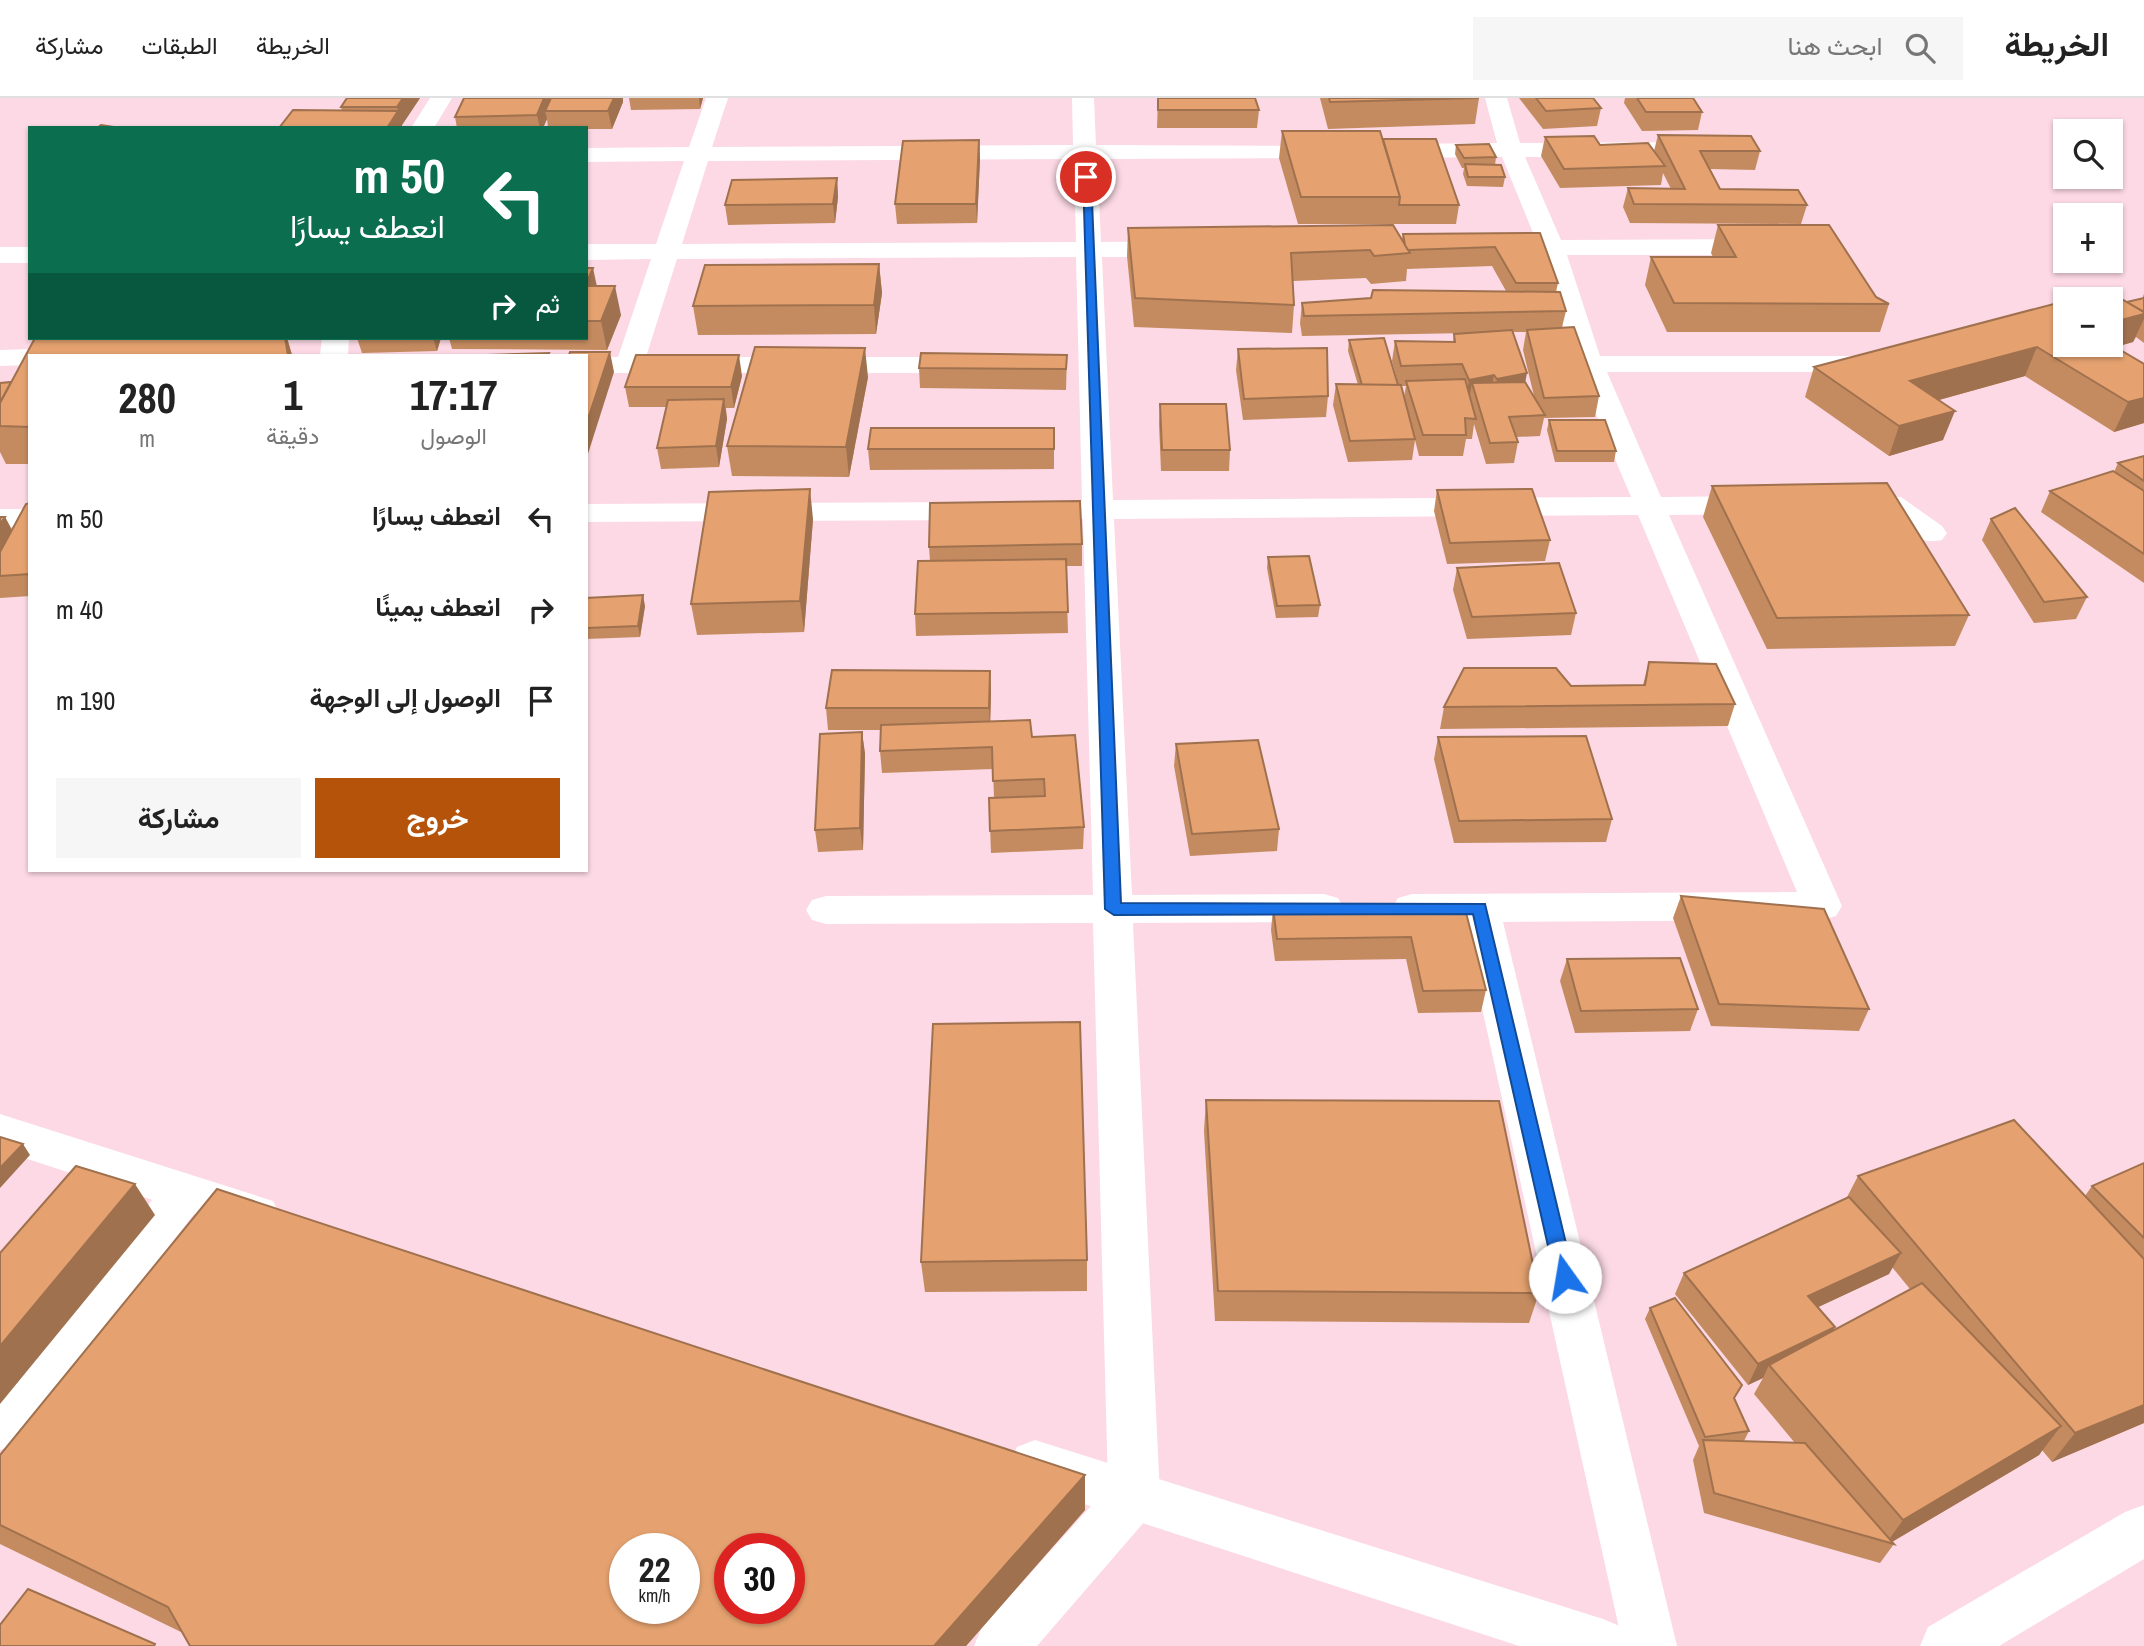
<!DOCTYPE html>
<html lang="ar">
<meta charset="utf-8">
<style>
:root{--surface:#fff;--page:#f6f6f6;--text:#222;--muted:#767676;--line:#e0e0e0;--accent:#b45309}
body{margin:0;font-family:"Archivo Narrow",Vazirmatn,sans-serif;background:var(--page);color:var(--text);direction:rtl;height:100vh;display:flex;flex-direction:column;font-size:26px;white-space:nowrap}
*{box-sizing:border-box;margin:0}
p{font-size:23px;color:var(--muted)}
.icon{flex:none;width:38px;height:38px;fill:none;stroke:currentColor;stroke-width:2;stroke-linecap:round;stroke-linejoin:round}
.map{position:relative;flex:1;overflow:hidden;direction:ltr}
.side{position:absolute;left:28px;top:256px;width:560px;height:518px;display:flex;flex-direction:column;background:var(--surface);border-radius:0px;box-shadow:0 2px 5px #0004;direction:rtl}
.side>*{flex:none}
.banner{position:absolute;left:28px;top:28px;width:560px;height:214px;border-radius:0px;box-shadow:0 2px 5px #0004;direction:rtl;background:#0b6e4f;color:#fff;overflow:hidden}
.controls{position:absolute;left:2053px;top:21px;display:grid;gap:14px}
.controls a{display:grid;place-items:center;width:70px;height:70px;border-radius:0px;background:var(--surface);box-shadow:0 2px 5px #0004;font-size:35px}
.speed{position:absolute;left:609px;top:1435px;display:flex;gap:14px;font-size:35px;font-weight:700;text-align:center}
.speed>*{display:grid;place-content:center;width:91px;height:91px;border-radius:50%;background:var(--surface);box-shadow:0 2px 5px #0004;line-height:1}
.speed small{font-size:18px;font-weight:400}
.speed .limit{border:10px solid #d22;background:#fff;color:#111}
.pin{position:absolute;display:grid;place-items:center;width:60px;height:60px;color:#fff;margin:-30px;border:4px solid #fff;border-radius:50%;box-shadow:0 2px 7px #0007}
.me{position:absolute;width:77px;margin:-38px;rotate:347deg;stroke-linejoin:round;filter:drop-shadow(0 0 5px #0008)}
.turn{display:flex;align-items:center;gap:24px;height:147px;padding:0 28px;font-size:32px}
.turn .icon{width:91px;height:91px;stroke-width:2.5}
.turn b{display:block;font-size:49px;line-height:60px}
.then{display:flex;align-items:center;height:66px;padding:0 28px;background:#0003;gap:14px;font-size:26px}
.eta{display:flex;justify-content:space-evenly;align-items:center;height:119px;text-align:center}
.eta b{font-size:42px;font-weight:700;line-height:49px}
.action{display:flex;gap:14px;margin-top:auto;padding:14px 28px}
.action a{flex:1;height:80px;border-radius:0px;background:var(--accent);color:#fff;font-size:28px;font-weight:700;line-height:80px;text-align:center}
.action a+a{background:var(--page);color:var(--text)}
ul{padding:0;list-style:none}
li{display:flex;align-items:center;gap:21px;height:91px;padding:0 28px}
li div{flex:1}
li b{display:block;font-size:26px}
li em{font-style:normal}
header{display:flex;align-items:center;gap:42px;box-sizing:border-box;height:98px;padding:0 35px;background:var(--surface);border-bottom:2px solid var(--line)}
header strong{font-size:33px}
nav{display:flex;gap:38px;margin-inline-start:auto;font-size:24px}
.search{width:490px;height:63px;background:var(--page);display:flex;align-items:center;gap:18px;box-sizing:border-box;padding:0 24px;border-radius:0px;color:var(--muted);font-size:26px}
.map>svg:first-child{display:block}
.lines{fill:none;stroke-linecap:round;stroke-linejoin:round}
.street{fill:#fff;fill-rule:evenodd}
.secondary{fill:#fff;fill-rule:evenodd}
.wall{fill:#c58b60;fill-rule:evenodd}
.shaded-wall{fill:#a0714e}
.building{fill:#e5a270;stroke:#a0714e;stroke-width:2;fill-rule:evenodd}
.route{fill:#1a73e8;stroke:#114b97;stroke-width:2}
</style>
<header>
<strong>الخريطة</strong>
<div class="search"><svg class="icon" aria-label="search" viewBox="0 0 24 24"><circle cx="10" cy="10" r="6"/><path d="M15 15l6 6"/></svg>ابحث هنا</div>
<nav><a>الخريطة</a><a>الطبقات</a><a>مشاركة</a></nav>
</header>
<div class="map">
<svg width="2144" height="1548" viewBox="0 0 2144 1548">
<rect width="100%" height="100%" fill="#fcd9e4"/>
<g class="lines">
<g class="street">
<polygon points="430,0 452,0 434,30 411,30"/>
<path d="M706 0H728L712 49 1073 47 1072 0H1094L1096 47 1341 48 1345 53 1341 58 1333 60 1097 61 1101 144 1179 143 1188 146 1192 151 1188 156 1179 159H1102L1113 402 1631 399 1575 266 1542 158 1521 155 1517 150 1521 145 1536 142 1502 59 1390 60 1382 58 1378 53 1382 48 1390 46 1497 45 1485 0H1507L1520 45 1708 44 1716 46 1720 51 1716 56 1708 58 1525 59 1561 142 1764 141 1773 144 1777 149 1773 154 1764 157H1567L1600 258H1862L1872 260 1876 266 1872 272 1862 274H1607L1661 399 1760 398 1771 400 1775 407 1771 414 1760 416 1669 417 1842 808 1836 818 1822 822 1503 824 1677 1548H1623L1463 824H1412L1398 820 1392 810 1398 800 1412 796 1797 794 1638 417 1114 421 1132 797 1324 796 1338 800 1344 810 1338 820 1324 824 1133 825 1160 1398 1152 1415 1037 1548H974L982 1529 1108 1389 1093 825 826 826 812 822 806 812 812 802 826 798 1093 797 1083 421 1064 419 1060 412 1064 405 1082 403 1076 159 677 161 646 259H972L982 261 986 267 982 273 972 275H586V259H618L651 161 586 162V146H656L684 63 586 64V50L689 49ZM1074 61 1076 144 682 146 708 63Z"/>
<rect x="0" y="149" width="30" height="16"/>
<polygon points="322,240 349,240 348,257 320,257"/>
<polygon points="30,251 40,253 43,257 30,257 30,267 0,268 0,252"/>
<path d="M1859 397 1901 399 1942 428 1947 435 1942 442C1911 449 1907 422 1882 415 1872 412 1859 415 1848 413L1844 406 1848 399Z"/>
<polygon points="983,404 994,406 998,413 994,420 983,422 586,424 586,406"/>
<rect x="0" y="411" width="30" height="18"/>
<polygon points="185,1075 201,1081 208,1094 201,1107 18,1345 0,1352 0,1291 169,1081"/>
<polygon points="2144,1407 2144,1461 1999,1548 1920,1548 1928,1529 2125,1414"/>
</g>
<g class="secondary">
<polygon points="0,1016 273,1103 280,1117 273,1131 257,1136 0,1052"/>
<polygon points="1035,1342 1603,1521 1622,1529 1630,1548 1519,1548 1035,1390 1017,1383 1009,1366 1017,1349"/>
</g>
</g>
<g class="wall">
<polygon points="347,0 420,0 402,27 402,30 279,30 342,13 341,9"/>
<polygon points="629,0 703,0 700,11 631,12"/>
<polygon points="1158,0 1259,12 1257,30 1157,30"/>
<polygon points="1320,0 1479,0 1475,26 1328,31"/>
<polygon points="1519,0 1593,0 1601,10 1597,28 1543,31"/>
<polygon points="1625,0 1693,0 1702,14 1698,32 1642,33 1624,5"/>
<polygon points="623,4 612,31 586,31 586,30 548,30 547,21 543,30 457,30 455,19"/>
<polygon points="1282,33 1383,41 1459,107 1456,126 1298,126 1279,60"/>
<polygon points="1658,37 1760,53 1755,72 1710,71 1720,91 1807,107 1801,126 1630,125 1623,109 1628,90 1671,91 1663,75 1661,87 1560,90 1541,58 1545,39 1654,53"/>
<polygon points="979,42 980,61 977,125 897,126 895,106"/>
<polygon points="1456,47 1496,59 1495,67 1505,79 1503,89 1467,88 1463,76 1464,70 1462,70 1455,56"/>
<polygon points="837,80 838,99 835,125 728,127 725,107"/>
<polygon points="1718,127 1889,206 1880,234 1667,234 1645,187 1651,159 1713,159 1711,155"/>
<path d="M1128 130 1402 142 1403 136 1540 135 1558 185 1556 194 1566 213 1562 229 1599 298 1595 319 1544 320 1540 338 1516 339 1518 344 1514 365 1486 366 1474 326 1472 341H1466L1463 358H1419L1415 342 1412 362 1348 364 1333 307 1336 286 1358 287 1348 253 1349 242 1397 281 1392 263 1395 243 1453 244 1454 236 1469 235 1302 238 1300 225 1302 205 1506 193 1492 168 1407 171 1406 183 1371 186 1366 180 1293 183 1294 207 1292 235 1134 229 1127 158ZM1513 234H1526L1523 252 1535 302 1525 285ZM1401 288H1406L1404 299Z"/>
<polygon points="879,166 882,195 876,236 698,237 693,208"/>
<polygon points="586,170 597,188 621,217 607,252 452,251 449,240 586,240"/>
<polygon points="2144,196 2144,245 2136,239 2133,244 2115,249 2144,325 2114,334 2025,278 1939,302 1943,342 1889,358 1805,299 1814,269 2142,201"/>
<polygon points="35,240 287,240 292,257 30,257 30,366 6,366 0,354 0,285 11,284"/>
<polygon points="357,240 441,240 437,253 362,255"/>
<polygon points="1238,251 1328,298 1326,319 1243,322 1236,272"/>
<polygon points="1067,257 1066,292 920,290 919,270"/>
<polygon points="742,278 734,310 726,310 727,321 719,369 661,371 657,350 666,309 629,309 625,289"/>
<polygon points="868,279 849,379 732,378 727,348"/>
<polygon points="1160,306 1230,352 1229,373 1161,373 1159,326"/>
<polygon points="1549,322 1616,353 1614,364 1555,364 1547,332"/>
<polygon points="1054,330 1054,371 870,372 868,351"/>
<polygon points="2144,358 2144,485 2041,414 2050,393 2114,374 2118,365"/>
<polygon points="1712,388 1969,517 1955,548 1767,551 1703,419"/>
<polygon points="1437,392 1550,442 1545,463 1447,466 1434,413"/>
<polygon points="30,405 30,498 0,500 0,419 5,419 12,432"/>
<polygon points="813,421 804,534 697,537 691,506"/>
<polygon points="1991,421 2087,499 2076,521 2034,525 1982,442"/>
<polygon points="1082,446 1082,468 1066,468 1068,535 916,538 915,516 930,463 929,449"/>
<polygon points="1268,459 1320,507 1318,519 1276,520 1267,470"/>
<polygon points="1457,470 1576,515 1571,537 1467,541 1453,492"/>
<polygon points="586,500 645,508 640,539 586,541"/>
<polygon points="1649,564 1735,606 1728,628 1440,631 1444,609 1571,588 1643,587"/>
<polygon points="990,573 991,595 990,623 1032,639 1084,729 1083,751 991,755 989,700 994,700 993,671 882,675 880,653 880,632 828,632 826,610"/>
<polygon points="862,634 865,656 863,752 818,754 815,732"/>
<polygon points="1438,639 1612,721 1606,744 1454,745 1434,661"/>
<polygon points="1176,646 1279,731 1277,753 1190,758 1174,668"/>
<polygon points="1681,798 1869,911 1859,933 1711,928 1673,820"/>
<polygon points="1464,807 1486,892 1481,914 1418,915 1406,861 1275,863 1271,832 1273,810"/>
<polygon points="1567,861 1698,911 1690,933 1575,935 1560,883"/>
<polygon points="1206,1002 1539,1195 1529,1225 1215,1223 1204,1033"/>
<path d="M2144 1065V1325L2052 1364 2042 1352 2039 1357 1892 1444 1894 1446 1880 1465 1704 1415 1693 1362 1699 1348 1645 1221 1650 1210 1734 1301 1749 1333 1744 1343H1741L1795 1345 1754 1296 1763 1280 1748 1287 1675 1196 1684 1175 1846 1101 1858 1078 2085 1098 2092 1088ZM1892 1169 1910 1191 1833 1233 1835 1229 1818 1209 1889 1176Z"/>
<polygon points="1087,1162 1087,1193 925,1194 921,1164"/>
<polygon points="0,1357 1085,1412 966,1548 190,1548 183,1535 0,1446"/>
</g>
<g class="shaded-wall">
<polygon points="403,0 420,0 402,27 402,30 387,30 398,13 397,9"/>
<polygon points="544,0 555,0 545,13 547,21 543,30 540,30 537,17"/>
<polygon points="614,0 623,0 623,4 612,31 608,13"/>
<polygon points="699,0 703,0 700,11"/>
<polygon points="979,42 980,61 977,125 976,106"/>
<polygon points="837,80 838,99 835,125 833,106"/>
<polygon points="879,166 882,195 876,236 874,207"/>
<polygon points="593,170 599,198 586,192 586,186"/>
<polygon points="615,188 621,217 607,252 601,223"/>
<polygon points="2144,216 2144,221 2133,244 2073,261 2110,247 2110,225"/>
<polygon points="285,240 287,240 292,257 288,257"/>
<polygon points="433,240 441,240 437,253"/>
<polygon points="2037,249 2025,278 1899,313 1910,283"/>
<polygon points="865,250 868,279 849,379 846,349"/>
<polygon points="610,254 614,274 586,362 586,327"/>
<polygon points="739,257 742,278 734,310 731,289"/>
<polygon points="1527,275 1523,296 1493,301 1497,281"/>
<polygon points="1494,277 1490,297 1472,285 1469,302 1466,302 1469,282"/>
<polygon points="2144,300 2144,325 2114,334 2128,304"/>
<polygon points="724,301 727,321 719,369 716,348"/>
<polygon points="1955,313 1943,342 1889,358 1899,328"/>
<polygon points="810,391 813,421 804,534 800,503"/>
<polygon points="5,419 16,440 0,463 0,426"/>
<polygon points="643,497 645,508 640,539 638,528"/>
<polygon points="990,573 991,595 990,632 989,610"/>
<polygon points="862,634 865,656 863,752 860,730"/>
<polygon points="23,1046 30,1057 0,1090 0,1070"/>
<polygon points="135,1086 155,1117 0,1306 0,1248"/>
<polygon points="1901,1155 1889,1176 1797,1219 1808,1198"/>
<polygon points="1835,1229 1824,1250 1769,1267 1763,1280 1748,1287 1758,1266"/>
<polygon points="2144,1307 2144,1325 2052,1364 2075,1335"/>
<polygon points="2061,1328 2039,1357 1890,1445 1887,1444 1903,1422"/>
<polygon points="1085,1377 1085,1412 966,1548 934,1548"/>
</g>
<g class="building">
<polygon points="347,0 403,0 397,9 341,9"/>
<polygon points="464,0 544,0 537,17 455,19"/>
<polygon points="551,0 614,0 608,13 545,13"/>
<polygon points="1158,0 1255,0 1259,12 1158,12"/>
<polygon points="1329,0 1479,0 1330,4"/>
<polygon points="1536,0 1593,0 1601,10 1546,13"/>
<polygon points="1637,0 1693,0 1702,14 1646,14"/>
<polygon points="293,12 398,13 387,30 279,30"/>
<polygon points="101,27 120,30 97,30"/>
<polygon points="1282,33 1380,33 1400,99 1301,99"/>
<polygon points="1658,37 1751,38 1760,53 1700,53 1720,91 1798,92 1807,107 1634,106 1628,90 1685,91"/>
<polygon points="1594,38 1600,47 1648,45 1665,68 1564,71 1545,39"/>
<polygon points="1383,41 1436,41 1459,107 1399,107 1400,99"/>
<polygon points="979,42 976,106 895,106 903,43"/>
<polygon points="1489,46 1496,59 1464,60 1456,47"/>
<polygon points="1465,66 1501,67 1505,79 1468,79"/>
<polygon points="837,80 833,106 725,107 732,82"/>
<polygon points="1393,127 1410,155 1374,158 1370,152 1291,155 1294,207 1135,200 1128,130"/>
<polygon points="1718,127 1829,127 1876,199 1889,206 1674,205 1651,159 1736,159"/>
<polygon points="1540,135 1558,185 1516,185 1495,149 1408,152 1405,147 1403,136"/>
<polygon points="879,166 874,207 693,208 705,167"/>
<polygon points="586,170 593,170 586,186"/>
<polygon points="586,188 615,188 601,223 586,223"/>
<polygon points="1373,192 1560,194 1566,213 1304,218 1302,205 1371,200"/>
<polygon points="2106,192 2144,214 2144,216 2110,225 2110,201 2071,201"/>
<polygon points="2144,200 2144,214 2127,204"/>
<polygon points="2065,203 2065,247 2110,246 2144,266 2144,300 2128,304 2037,249 1910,283 1955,313 1899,328 1814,269"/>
<polygon points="1574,229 1599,298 1544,300 1527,232"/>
<polygon points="1512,232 1527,275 1497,281 1494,277 1469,282 1462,266 1401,268 1395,243 1455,244 1454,236"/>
<polygon points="35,240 285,240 288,257 30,257 30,329 0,328 0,305"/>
<polygon points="1384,240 1398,287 1362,287 1349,242"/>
<polygon points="755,249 865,250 846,349 727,348"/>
<polygon points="1327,250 1328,298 1244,301 1238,251"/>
<polygon points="570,254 610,254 586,327 586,257 569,257"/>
<polygon points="549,255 548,257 487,257"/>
<polygon points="921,255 1067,257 1066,271 919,270"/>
<polygon points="636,257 739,257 731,289 625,289"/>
<polygon points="1465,281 1476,321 1465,320 1466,337 1423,337 1406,283"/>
<polygon points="11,284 4,297 0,304 0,285"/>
<polygon points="1525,284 1545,317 1509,319 1518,344 1490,345 1472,285"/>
<polygon points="1336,286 1401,287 1415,341 1350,343"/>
<polygon points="724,301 716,348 657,350 668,302"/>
<polygon points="1160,306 1226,306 1230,352 1162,352"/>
<polygon points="1549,322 1605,322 1616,353 1557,353"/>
<polygon points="871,330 1054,330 1054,351 868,351"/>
<polygon points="2144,358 2144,383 2118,365"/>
<polygon points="2113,373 2144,393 2144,456 2050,393"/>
<polygon points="1887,385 1969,517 1777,520 1712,388"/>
<polygon points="810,391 800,503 691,506 709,394"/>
<polygon points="1532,391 1550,442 1450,445 1437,392"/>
<polygon points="1080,403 1082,446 929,449 930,405"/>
<polygon points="30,405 30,476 0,478 0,454 26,406"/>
<polygon points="2015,410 2087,499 2044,504 1991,421"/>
<polygon points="0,419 5,419 0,426"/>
<polygon points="1309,458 1320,507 1277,508 1268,459"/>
<polygon points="1066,461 1068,514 915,516 918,463"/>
<polygon points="1559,465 1576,515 1472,519 1457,470"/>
<polygon points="643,497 638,528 586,530 586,500"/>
<polygon points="1649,564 1716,566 1735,606 1444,609 1464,570 1556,570 1571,588 1645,587"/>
<polygon points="832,572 990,573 989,610 826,610"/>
<polygon points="1030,622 1032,639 1075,637 1084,729 990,733 989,700 1045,698 1044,681 993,683 992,649 880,653 881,627"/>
<polygon points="862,634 860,730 815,732 820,636"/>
<polygon points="1586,638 1612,721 1459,723 1438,639"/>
<polygon points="1258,642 1279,731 1192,736 1176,646"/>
<polygon points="1681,798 1824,811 1869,911 1719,906"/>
<polygon points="1464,807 1486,892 1423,893 1411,839 1277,841 1273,810"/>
<polygon points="1680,860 1698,911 1581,913 1567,861"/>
<polygon points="1080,924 1087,1162 921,1164 933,926"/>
<polygon points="1206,1002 1499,1003 1539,1195 1218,1193"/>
<polygon points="2014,1022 2144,1161 2144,1307 2075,1335 1858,1078"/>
<polygon points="0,1039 23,1046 0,1070"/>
<polygon points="2144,1065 2144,1140 2092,1088"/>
<polygon points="76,1068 135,1086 0,1248 0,1155"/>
<path d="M217 1091 1085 1377 934 1548H190L168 1509 0 1427V1357ZM625 1451H684V1510H625ZM730 1451H789V1510H730Z"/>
<polygon points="1849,1099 1901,1155 1808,1198 1835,1229 1758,1266 1684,1175"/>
<polygon points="1922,1185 2061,1328 1903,1422 1769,1267"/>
<polygon points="1675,1200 1742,1287 1734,1300 1749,1333 1705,1339 1650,1210"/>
<polygon points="1703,1342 1805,1345 1894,1446 1714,1395"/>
<polygon points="28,1491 155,1546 154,1548 0,1548 0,1527"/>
</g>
<polygon class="route" points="1083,76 1091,79 1121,805 1485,806 1574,1179 1572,1185 1565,1187 1558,1185 1555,1179 1473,816 1114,817 1105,811"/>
</svg>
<div class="controls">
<a><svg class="icon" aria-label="search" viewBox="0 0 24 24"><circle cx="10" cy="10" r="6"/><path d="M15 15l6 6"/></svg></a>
<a>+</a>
<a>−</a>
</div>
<div class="speed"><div>22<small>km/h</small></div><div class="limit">30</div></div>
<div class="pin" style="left:1086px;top:79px;background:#d93025"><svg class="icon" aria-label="arrive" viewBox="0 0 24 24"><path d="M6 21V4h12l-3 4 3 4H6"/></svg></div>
<svg class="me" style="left:1565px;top:1179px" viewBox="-20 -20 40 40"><circle r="19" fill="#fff"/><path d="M0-13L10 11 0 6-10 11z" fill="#1a73e8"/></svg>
<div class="banner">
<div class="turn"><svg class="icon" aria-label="left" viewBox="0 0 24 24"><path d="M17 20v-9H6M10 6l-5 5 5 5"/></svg><div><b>50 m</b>انعطف يسارًا</div></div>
<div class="then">ثم<svg class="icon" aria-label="right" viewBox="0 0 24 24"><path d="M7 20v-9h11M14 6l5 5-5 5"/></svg></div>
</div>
<section class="side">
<div class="eta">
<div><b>17:17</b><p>الوصول</p></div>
<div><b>1</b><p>دقيقة</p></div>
<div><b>280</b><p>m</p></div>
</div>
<ul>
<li><svg class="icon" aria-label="left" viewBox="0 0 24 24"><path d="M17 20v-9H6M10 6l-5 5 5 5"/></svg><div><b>انعطف يسارًا</b></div><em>50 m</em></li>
<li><svg class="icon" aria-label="right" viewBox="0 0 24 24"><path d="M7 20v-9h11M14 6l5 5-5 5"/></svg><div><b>انعطف يمينًا</b></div><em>40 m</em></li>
<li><svg class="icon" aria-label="arrive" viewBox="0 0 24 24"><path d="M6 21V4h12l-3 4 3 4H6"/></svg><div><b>الوصول إلى الوجهة</b></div><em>190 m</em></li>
</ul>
<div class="action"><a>خروج</a><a>مشاركة</a></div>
</section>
</div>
